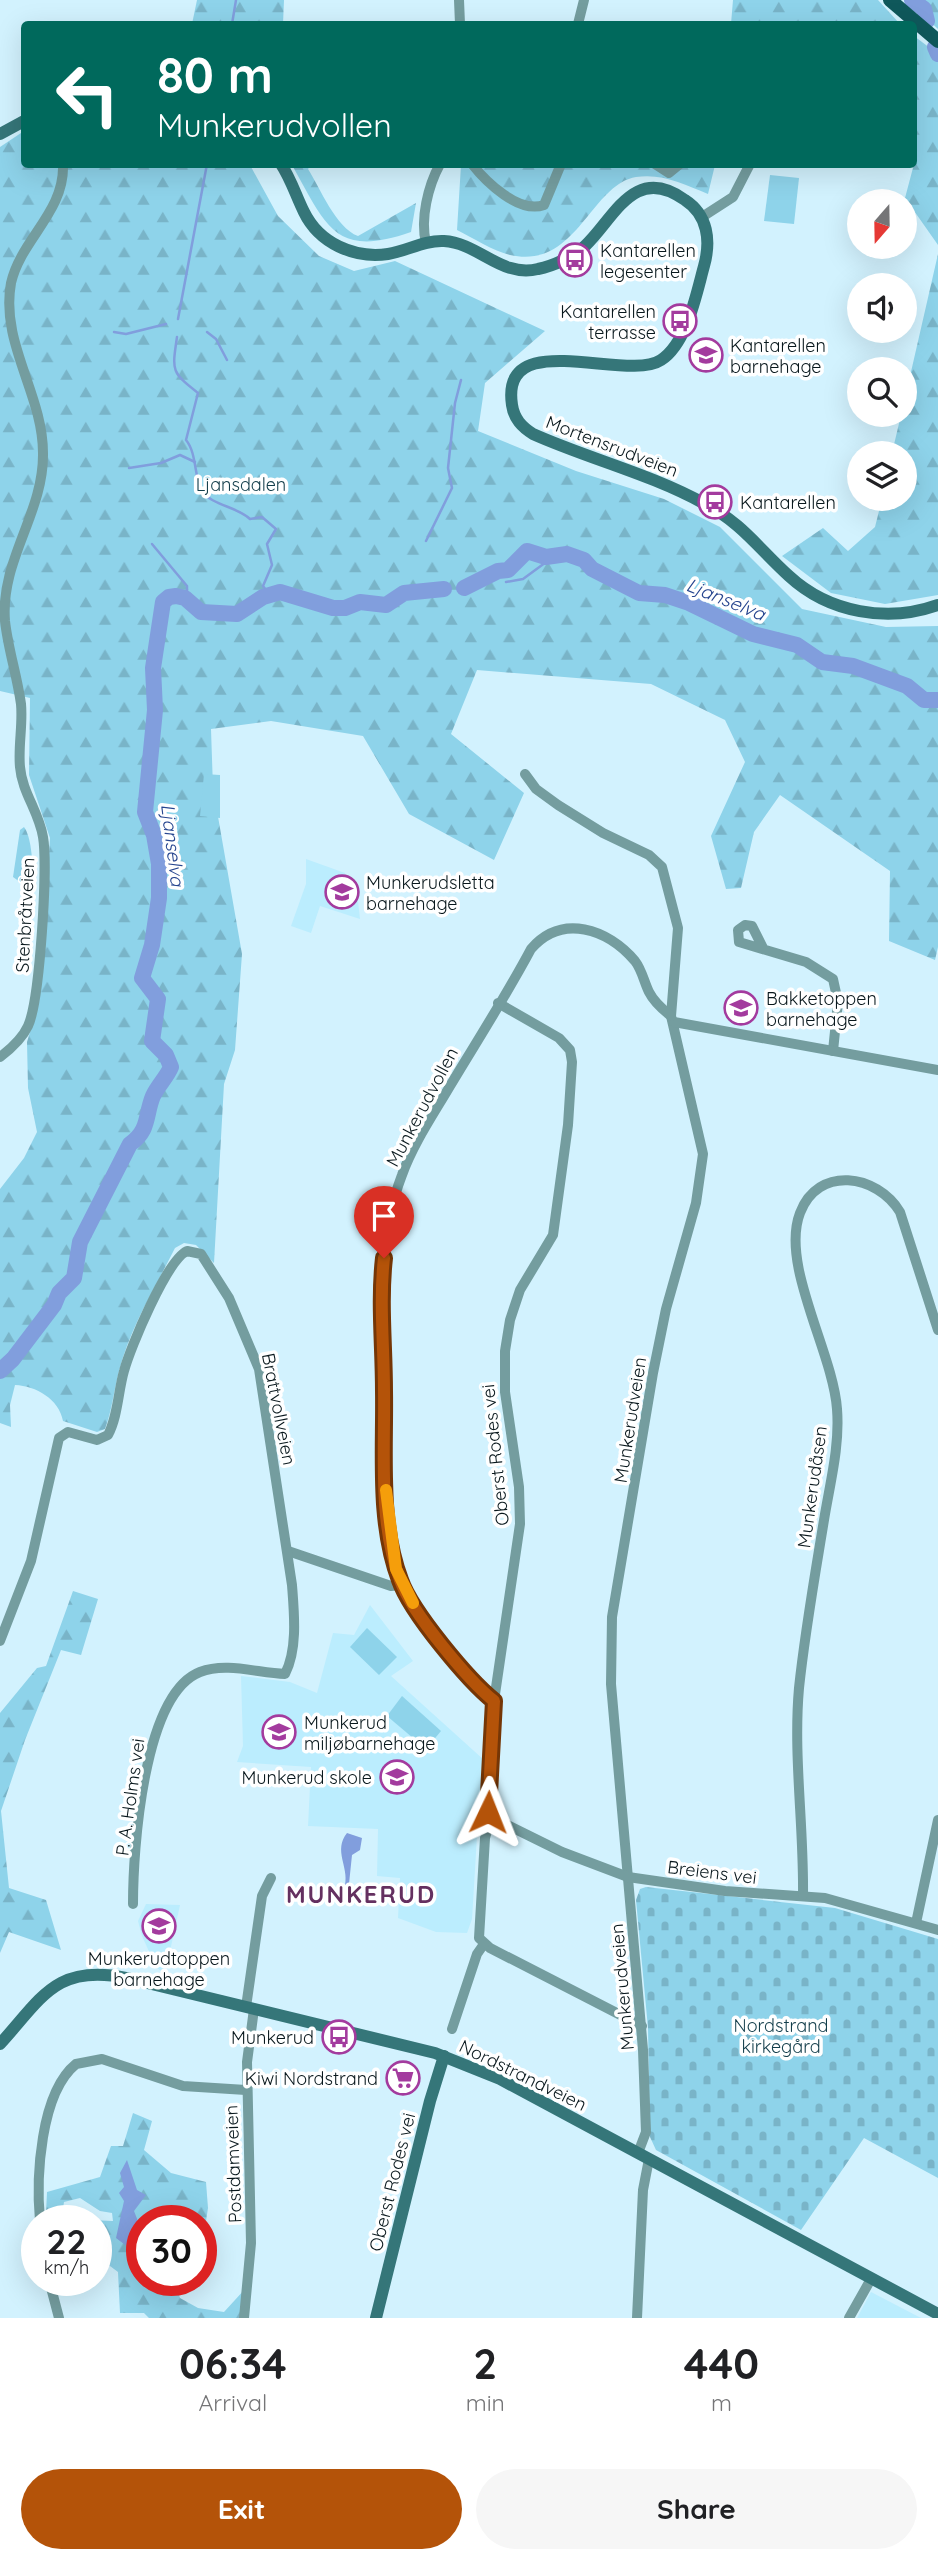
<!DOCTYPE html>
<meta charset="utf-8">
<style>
:root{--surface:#fff;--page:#f6f6f6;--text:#202124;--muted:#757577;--accent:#b45309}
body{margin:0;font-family:Quicksand,sans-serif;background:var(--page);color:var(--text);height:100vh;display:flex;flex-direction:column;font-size:26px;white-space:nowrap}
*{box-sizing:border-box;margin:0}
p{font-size:23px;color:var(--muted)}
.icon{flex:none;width:38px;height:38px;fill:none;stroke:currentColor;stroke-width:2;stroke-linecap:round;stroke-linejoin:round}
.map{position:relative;height:2318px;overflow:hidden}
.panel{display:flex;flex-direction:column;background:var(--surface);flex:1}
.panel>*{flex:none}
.hud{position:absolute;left:21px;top:21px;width:896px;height:147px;border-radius:7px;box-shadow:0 7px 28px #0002;background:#00695c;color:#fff;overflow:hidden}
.needle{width:46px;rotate:200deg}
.tools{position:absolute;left:847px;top:189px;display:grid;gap:14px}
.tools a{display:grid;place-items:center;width:70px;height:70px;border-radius:50%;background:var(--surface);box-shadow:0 7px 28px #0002;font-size:35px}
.speed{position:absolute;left:21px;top:2205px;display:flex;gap:14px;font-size:35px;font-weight:700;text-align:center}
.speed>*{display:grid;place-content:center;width:91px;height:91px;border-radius:50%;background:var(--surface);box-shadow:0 7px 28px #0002;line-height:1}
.speed small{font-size:18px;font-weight:400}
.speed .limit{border:10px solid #d22;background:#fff;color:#111}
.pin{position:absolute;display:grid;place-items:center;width:60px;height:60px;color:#fff;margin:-72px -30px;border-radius:50% 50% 50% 0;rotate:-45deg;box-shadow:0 0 7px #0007}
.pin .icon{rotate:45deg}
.me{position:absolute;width:77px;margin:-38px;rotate:2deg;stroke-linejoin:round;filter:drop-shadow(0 0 5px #0008)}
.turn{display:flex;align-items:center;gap:24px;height:147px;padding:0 21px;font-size:32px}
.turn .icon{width:91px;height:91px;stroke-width:2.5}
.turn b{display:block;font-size:49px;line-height:60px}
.eta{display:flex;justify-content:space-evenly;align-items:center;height:119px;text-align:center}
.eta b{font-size:42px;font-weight:800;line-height:49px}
.cta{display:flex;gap:14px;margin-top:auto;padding:14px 21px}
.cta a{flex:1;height:80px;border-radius:42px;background:var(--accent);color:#fff;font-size:28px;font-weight:800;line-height:80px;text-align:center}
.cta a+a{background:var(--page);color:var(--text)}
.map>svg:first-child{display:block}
.built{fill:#bbedfe}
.forest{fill:url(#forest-firs)}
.cemetery{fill:url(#cemetery-stones)}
.park{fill:#8ed3ea}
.water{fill:#819edd}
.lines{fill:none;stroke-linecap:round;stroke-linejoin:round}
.stream{stroke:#819edd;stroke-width:2.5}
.river{stroke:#819edd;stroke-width:16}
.street{stroke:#749d9f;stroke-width:10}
.secondary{stroke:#357679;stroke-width:12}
.primary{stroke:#0f585b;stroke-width:14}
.route-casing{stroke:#753606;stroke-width:18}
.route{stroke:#b45309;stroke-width:12}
.slow{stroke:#f59e0b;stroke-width:12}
.labels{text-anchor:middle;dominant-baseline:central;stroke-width:7;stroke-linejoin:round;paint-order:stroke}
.poi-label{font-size:18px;fill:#08171c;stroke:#fff;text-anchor:start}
.street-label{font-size:18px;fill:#08171c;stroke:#fff}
.park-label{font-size:18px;fill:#123d4a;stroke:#fff}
.water-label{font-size:19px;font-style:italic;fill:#26458f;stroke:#fff}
.district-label{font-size:24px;font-weight:bold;letter-spacing:2px;fill:#643060;stroke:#fff}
</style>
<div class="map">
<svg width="938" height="2318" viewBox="0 0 938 2318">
<defs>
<pattern id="forest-firs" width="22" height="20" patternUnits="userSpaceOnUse" patternTransform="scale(1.75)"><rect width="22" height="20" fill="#8ed3ea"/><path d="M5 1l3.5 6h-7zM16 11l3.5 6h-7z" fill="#79b4c8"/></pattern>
<pattern id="cemetery-stones" width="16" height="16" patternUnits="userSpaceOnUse" patternTransform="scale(1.75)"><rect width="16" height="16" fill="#8ed3ea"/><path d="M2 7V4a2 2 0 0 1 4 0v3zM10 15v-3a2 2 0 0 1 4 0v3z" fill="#79b4c8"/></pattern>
</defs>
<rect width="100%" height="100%" fill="#d2f2fe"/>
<g class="built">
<polygon points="306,859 345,873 344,880 356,883 360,919 320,906 311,933 291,926 306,884"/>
<polygon points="370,1605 413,1661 391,1676 484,1760 482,1821 477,1836 472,1919 467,1933 436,1932 398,1918 400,1878 377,1876 378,1829 308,1826 311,1767 237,1762 243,1746 241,1676 290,1682 317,1693 333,1633 354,1635"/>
<polygon points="146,1904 180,1905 165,1974 156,1967 142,1936 138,1921"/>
<polygon points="871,2292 921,2318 857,2318"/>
</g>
<g class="forest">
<polygon points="197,0 284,0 283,24 192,24"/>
<polygon points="733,0 878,0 900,24 731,24"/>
<polygon points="906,0 938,0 938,29"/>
<polygon points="914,36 938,54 938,245 905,198 914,164"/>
<path d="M24 131V164L250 165 278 216 319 256 354 271 395 261 545 331 485 383 478 431 576 471 664 499 720 527 802 609 886 627 938 626V947L935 960 889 941 890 871 780 795 754 832 741 888 726 889 711 836 745 762 725 720 651 684 477 670 451 734 524 793 494 860 409 814 363 736 271 721 211 729 213 788 242 954 235 1050 224 1084 214 1263 196 1245 184 1243 175 1248C155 1288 130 1328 119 1371 114 1390 112 1410 105 1429L97 1432 63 1421C59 1399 36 1386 15 1385L10 1405 11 1427 0 1423V1189L24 1158 37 1132 28 1088 27 1042 39 1002 50 838 29 775 30 698 0 691V147Z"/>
<path d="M292 165H311L308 169C320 188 336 228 358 236L416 203 411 232C334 259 326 225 292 165Z"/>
<path d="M461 165H715L708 194C684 184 662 173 636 177 590 185 577 270 510 255 493 251 473 238 457 230Z"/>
<polygon points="938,254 938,595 885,604 831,593 782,556 823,528 848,551 875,527 882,499 905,499 905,453 892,453 901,415 905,415 905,398"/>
<path d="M24 827C31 836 33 862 32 874L20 882 13 877 20 830Z"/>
<polygon points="73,1591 98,1599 81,1655 61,1650 25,1740 1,1811 9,1888 46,1900 61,1950 9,1932 0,1953 0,1713 37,1668 46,1666"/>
<polygon points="133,2113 152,2121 144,2150 171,2173 206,2182 208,2208 201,2254 201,2221 142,2221 142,2280 157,2280 156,2285 177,2290 180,2298 198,2308 224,2312 245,2289 241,2318 149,2318 144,2313 120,2313 118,2272 106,2263 102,2249 96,2249 96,2221 90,2221 90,2220 113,2221 112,2213 100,2211 80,2198 64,2202 61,2221 46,2213 47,2192 100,2177 111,2146 123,2146"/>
</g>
<polygon class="cemetery" points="646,1887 835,1908 938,1939 938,2178 864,2138 801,2230 656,2150 650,2137 648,2028 636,1900 640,1889"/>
<g class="park">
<polygon points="770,175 799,178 794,224 764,221"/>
<polygon points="204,774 220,775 220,818 200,816"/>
<polygon points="367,1628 397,1657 379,1675 350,1647"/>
<polygon points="402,1696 441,1731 426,1749 387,1716"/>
</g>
<g class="water">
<path d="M347 1833 362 1838 360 1850 352 1855 347 1903 341 1901C339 1893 343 1893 345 1885 349 1866 333 1851 347 1833Z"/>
<polygon points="127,2160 137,2190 146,2195 134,2211 141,2229 138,2248 128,2247 116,2238 124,2201 119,2193 124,2187 120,2173"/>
</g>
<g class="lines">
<g class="stream">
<polyline points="232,24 236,0"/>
<polyline points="178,319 207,164"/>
<polyline points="114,332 126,334 166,324"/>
<polyline points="207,332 216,339 227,360"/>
<path d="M177 337C172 371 171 372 198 393L186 440C197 453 194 478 202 491 211 505 238 507 250 519L262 517 276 529 267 544 272 565 263 586 269 594"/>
<polyline points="129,468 161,463 180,455 195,462"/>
<polyline points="426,541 452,488 448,468 455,403 461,380"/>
<polyline points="152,544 187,586 187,601"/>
<polyline points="506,582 523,579 553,557"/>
</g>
<g class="river">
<polyline points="912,0 924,9 927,21"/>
<polyline points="935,47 938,54"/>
<polyline points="464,588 498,571 508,570 527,551 546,557 567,554 584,560 592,569 639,593 665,595 689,603 753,634 797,645 822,662 853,666 907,686 924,700 938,700"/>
<path d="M0 1371 13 1359 54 1305 59 1293 74 1278 80 1242 130 1144C150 1130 145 1115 153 1096 158 1085 167 1077 171 1067L166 1055 152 1041 158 999 142 978 152 945 159 898V864L154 835 145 812 155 710 153 668 163 602 169 597 176 596 185 598 201 612 237 614 263 597 280 592 333 608H345L360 602 386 605 404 593 444 589"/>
</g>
<g class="street">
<polyline points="459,0 460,24"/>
<polyline points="578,24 584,0"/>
<path d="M472 164C486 182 519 214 544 205L561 164"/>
<polyline points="655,164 669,173 680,164"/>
<polyline points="702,217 733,197 750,164"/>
<path d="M426 243C420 219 428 186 440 164"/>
<polyline points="525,774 536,789 558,805 603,833 649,855 662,867 678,928 671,1016 703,1154 696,1203 666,1309 653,1373 612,1617 611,1684 643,2050 646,2132 638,2153"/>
<polyline points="763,948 752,926 745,925 738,930 739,942 806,962 833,979 838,1002 833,1051"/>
<polyline points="498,1003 559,1038 570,1050 572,1062 568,1125 553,1235 520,1290 510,1320 505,1351 505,1392 519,1487 520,1524 494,1701 488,1807 491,1817 485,1838 479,1938 490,1948 642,2026"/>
<polyline points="674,1022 938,1070"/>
<path d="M0 1057C12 1048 22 1039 28 1026 40 1000 48 866 43 837 39 812 22 792 20 767 18 746 23 725 21 704 17 675 8 649 5 621 0 560 44 513 43 453 43 394 0 343 11 283 21 239 65 212 63 164"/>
<polyline points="288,1551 391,1586 401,1585"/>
<path d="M0 1641 31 1561 59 1438 68 1432 97 1440 108 1435C118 1416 118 1392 124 1371 130 1348 167 1260 187 1251L201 1254 229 1298 259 1369 292 1585C294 1612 298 1649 285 1674 258 1673 226 1662 200 1672 143 1694 133 1850 133 1904"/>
<path d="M494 1701C467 1680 411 1612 399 1580 381 1532 386 1474 385 1422 383 1341 372 1253 402 1175 413 1144 433 1115 450 1086 477 1041 506 996 531 949 562 913 608 929 635 961 642 970 644 982 649 992 654 1002 662 1009 671 1016"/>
<polyline points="491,1817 562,1852 628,1877 725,1891 825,1898 938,1930"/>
<path d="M803 1895C804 1826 793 1756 799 1688 805 1631 815 1575 824 1520 830 1483 840 1446 837 1409 833 1352 780 1265 800 1213 818 1165 877 1174 900 1212L938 1330"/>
<polyline points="916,1923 938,1820"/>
<polyline points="246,2007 262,1896 271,1878"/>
<polyline points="452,2029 477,1954 484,1944"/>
<path d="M40 2221C36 2178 40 2093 76 2064L102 2059 183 2086 246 2090"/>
<polyline points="49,2280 59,2318"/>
<polyline points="244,2318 251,2243 247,2062 254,2009"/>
<polyline points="637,2318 643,2190 649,2159"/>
<polyline points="849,2318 871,2279"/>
</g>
<g class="secondary">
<polyline points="0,134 24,121"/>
<path d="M281 164C291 179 296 196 304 212 319 243 354 259 388 254 407 251 424 240 444 241 479 243 501 278 538 269 553 266 573 257 585 246 614 219 634 163 685 200 708 215 711 241 704 266 696 295 687 343 661 360 627 383 500 325 512 405 514 419 522 427 533 434 589 459 651 474 705 504 742 523 759 549 789 576 829 613 888 623 938 605"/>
<path d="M0 2044C42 1998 56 1963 127 1978L435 2053 500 2079 938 2314"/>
<polyline points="376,2318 430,2101 444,2056"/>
</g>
<polyline class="primary" points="890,0 938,41"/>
</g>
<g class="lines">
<defs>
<path id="route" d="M384 1258C379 1302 384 1346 384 1391 385 1452 378 1522 400 1580 411 1612 468 1680 494 1701L488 1812"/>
</defs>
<use href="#route" class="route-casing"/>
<use href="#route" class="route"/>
<polyline class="slow" points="386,1490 396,1569 413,1603"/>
</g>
<defs>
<symbol id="bus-ring" viewBox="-11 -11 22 22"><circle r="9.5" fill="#fff" stroke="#a33b9e" stroke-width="1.5"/><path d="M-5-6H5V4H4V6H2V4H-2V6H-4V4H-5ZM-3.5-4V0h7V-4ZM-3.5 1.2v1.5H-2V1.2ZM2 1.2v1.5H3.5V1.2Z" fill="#a33b9e"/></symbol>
<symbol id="school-ring" viewBox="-11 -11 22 22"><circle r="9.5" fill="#fff" stroke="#a33b9e" stroke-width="1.5"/><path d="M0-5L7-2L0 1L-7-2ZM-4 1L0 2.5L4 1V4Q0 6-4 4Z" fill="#a33b9e"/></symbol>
<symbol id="supermarket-ring" viewBox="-11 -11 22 22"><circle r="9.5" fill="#fff" stroke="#a33b9e" stroke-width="1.5"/><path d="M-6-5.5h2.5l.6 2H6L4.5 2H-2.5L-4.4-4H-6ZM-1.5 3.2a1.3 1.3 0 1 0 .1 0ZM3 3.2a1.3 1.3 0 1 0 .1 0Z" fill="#a33b9e"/></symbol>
</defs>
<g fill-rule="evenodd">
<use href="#bus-ring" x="556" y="241" width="38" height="38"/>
<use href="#bus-ring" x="661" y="302" width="38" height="38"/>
<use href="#school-ring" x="687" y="336" width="38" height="38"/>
<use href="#bus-ring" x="696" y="483" width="38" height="38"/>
<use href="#school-ring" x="323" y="873" width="38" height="38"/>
<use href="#school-ring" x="722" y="989" width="38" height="38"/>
<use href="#school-ring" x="260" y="1713" width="38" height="38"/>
<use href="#school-ring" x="378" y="1758" width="38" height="38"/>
<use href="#school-ring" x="140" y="1907" width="38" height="38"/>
<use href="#bus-ring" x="320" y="2018" width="38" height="38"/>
<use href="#supermarket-ring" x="384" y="2059" width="38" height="38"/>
</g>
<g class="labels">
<g class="poi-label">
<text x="600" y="250">Kantarellen<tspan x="600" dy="21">legesenter</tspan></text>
<text x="656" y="311" text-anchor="end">Kantarellen<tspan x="656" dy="21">terrasse</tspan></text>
<text x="730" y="345">Kantarellen<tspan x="730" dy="21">barnehage</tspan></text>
<text x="740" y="502">Kantarellen</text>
<text x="366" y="882">Munkerudsletta<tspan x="366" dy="21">barnehage</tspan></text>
<text x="766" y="998">Bakketoppen<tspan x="766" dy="21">barnehage</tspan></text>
<text x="304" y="1722">Munkerud<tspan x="304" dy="21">miljøbarnehage</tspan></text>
<text x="372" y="1777" text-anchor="end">Munkerud skole</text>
<text x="159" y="1958" text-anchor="middle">Munkerudtoppen<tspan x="159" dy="21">barnehage</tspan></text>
<text x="314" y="2037" text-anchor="end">Munkerud</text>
<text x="378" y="2078" text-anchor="end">Kiwi Nordstrand</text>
</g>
<g class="street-label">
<text transform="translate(612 446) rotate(21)">Mortensrudveien</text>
<text transform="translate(25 915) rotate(-87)">Stenbråtveien</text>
<text transform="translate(422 1107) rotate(-62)">Munkerudvollen</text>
<text transform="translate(279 1409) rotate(79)">Brattvollveien</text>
<text transform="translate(630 1420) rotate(-81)">Munkerudveien</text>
<text transform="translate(495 1455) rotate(-96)">Oberst Rodes vei</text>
<text transform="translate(812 1487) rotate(-82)">Munkerudåsen</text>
<text transform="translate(130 1797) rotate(-82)">P. A. Holms vei</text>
<text transform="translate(712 1872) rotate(7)">Breiens vei</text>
<text transform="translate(622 1987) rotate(-95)">Munkerudveien</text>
<text transform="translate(523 2075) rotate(26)">Nordstrandveien</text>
<text transform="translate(233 2164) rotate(-92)">Postdamveien</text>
<text transform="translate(392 2182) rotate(-76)">Oberst Rodes vei</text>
</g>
<g class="park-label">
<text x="241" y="484">Ljansdalen</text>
<text x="781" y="2025">Nordstrand<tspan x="781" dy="21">kirkegård</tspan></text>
</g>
<g class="water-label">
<text transform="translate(726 599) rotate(22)">Ljanselva</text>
<text transform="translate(173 845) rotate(83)">Ljanselva</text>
</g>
<g class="district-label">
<text x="361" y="1894">MUNKERUD</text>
</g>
</g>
</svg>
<div class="tools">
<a><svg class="needle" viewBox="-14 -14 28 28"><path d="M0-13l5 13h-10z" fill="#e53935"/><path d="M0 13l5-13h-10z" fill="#757577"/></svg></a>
<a><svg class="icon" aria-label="sound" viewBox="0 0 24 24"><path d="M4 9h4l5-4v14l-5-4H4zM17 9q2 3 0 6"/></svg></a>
<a><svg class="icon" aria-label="search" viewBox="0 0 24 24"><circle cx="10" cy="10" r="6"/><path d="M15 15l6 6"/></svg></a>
<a><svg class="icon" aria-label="layers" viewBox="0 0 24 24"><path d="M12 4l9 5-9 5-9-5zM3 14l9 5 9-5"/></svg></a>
</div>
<div class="speed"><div>22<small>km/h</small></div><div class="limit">30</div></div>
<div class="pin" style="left:384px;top:1258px;background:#d93025"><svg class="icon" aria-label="arrive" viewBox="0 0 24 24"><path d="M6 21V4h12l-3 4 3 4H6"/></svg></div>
<svg class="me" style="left:488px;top:1812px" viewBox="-20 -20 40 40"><path d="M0-17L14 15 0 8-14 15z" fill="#b45309" stroke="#fff" stroke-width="4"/></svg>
<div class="hud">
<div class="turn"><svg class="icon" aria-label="left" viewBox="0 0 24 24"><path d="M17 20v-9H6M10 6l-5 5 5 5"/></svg><div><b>80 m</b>Munkerudvollen</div></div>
</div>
</div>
<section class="panel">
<div class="eta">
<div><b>06:34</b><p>Arrival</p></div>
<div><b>2</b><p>min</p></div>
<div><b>440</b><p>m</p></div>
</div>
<div class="cta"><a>Exit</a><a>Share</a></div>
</section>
